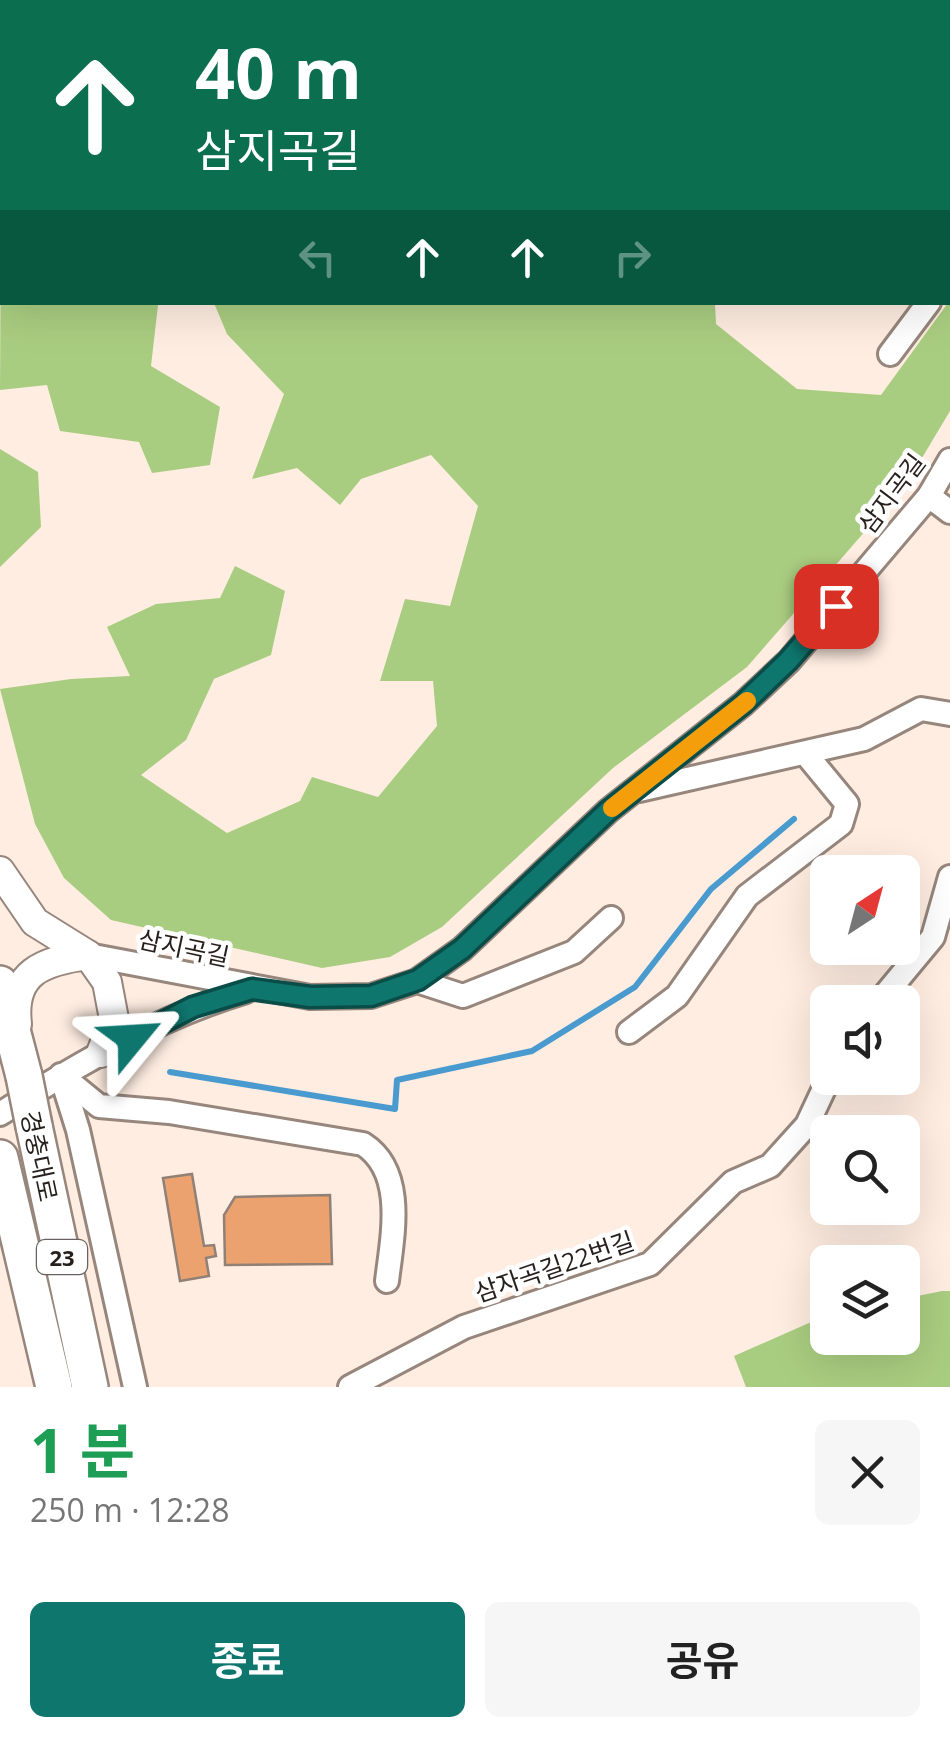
<!DOCTYPE html>
<html lang="ko">
<meta charset="utf-8">
<style>
:root{--surface:#fff;--page:#f6f6f6;--text:#222;--muted:#767676;--accent:#0f766e}
body{margin:0;font-family:"Open Sans","Noto Sans KR",sans-serif;background:var(--page);color:var(--text);height:100vh;display:flex;flex-direction:column;font-size:38px;white-space:nowrap}
*{box-sizing:border-box;margin:0}
p{font-size:32px;color:var(--muted)}
.icon{flex:none;width:55px;height:55px;fill:none;stroke:currentColor;stroke-width:2;stroke-linecap:round;stroke-linejoin:round}
.map{position:relative;height:1387px;overflow:hidden}
.side{display:flex;flex-direction:column;background:var(--surface);flex:1}
.side>*{flex:none}
.guide{position:absolute;left:0px;top:0px;width:950px;height:305px;box-shadow:0 10px 40px #0002;background:#0b6e4f;color:#fff;overflow:hidden}
.needle{width:65px;rotate:36deg}
.tools{position:absolute;left:810px;top:855px;display:grid;gap:20px}
.tools a{display:grid;place-items:center;width:110px;height:110px;border-radius:15px;background:var(--surface);box-shadow:0 10px 40px #0002;font-size:50px}
.pin{position:absolute;display:grid;place-items:center;width:85px;height:85px;color:#fff;margin:-42px;border-radius:20px;box-shadow:0 5px 15px #0006}
.me{position:absolute;width:110px;margin:-55px;rotate:63deg;stroke-linejoin:round;filter:drop-shadow(0 0 8px #0008)}
.turn{display:flex;align-items:center;gap:35px;height:210px;padding:0 30px;font-size:45px}
.turn .icon{width:130px;height:130px;stroke-width:2.5}
.turn b{display:block;font-size:70px;line-height:85px}
.lanes{display:flex;align-items:center;height:95px;padding:0 30px;background:#0003;justify-content:center;gap:50px;direction:ltr}
.lanes .off{opacity:.35}
.round{display:grid;place-items:center;flex:none;width:105px;height:105px;border-radius:15px;background:var(--page)}
.head{display:flex;align-items:center;justify-content:space-between;height:170px;padding:0 30px}
h1{font-size:60px;font-weight:700;line-height:75px;color:#1e9e55}
.primary-button{display:flex;gap:20px;margin-top:auto;padding:20px 30px}
.primary-button a{flex:1;height:115px;border-radius:15px;background:var(--accent);color:#fff;font-size:40px;font-weight:700;line-height:115px;text-align:center}
.primary-button a+a{background:var(--page);color:var(--text)}
.map>svg:first-child{display:block}
.forest{fill:#a9cd80}
.lines{fill:none;stroke-linecap:round;stroke-linejoin:round}
.stream{stroke:#499ace;stroke-width:6}
.building{fill:#eca26f;stroke:#908076;stroke-width:2.5}
.minor-casing{stroke:#96867c;stroke-width:28}
.tertiary-casing{stroke:#96867c;stroke-width:32}
.primary-casing{stroke:#96867c;stroke-width:40}
.minor{stroke:#fff;stroke-width:22}
.tertiary{stroke:#fff;stroke-width:28}
.primary{stroke:#fff;stroke-width:35}
.primary-bridge-casing{stroke:#96867c;stroke-width:40;stroke-linecap:butt}
.primary-bridge{stroke:#fff;stroke-width:35}
.route-casing{stroke:#0a4d48;stroke-width:25}
.route{stroke:#0f766e;stroke-width:18}
.slow{stroke:#f59e0b;stroke-width:18}
.labels{text-anchor:middle;dominant-baseline:central;stroke-width:9;stroke-linejoin:round;paint-order:stroke}
.shield{fill:#fff;stroke:#67625f;stroke-width:2.5}
.shield-label{font-size:22px;font-weight:bold;fill:#261f1b}
.street-label{font-size:25px;fill:#261f1b;stroke:#fff}
</style>
<div class="map">
<svg width="950" height="1387" viewBox="0 0 950 1387">
<rect width="100%" height="100%" fill="#ffede1"/>
<g class="forest">
<polygon points="2,38 2,302 169,303 158,305 151,366 220,407 210,465 152,473 139,442 60,431 47,385 0,390"/>
<polygon points="950,300 950,411 907,483 747,667 613,768 442,927 390,957 322,968 111,920 64,878 35,824 0,689 71,679 130,676 107,627 156,604 220,598 235,566 285,591 271,655 214,679 186,740 141,775 227,833 300,801 312,777 378,797 437,726 433,681 380,681 405,599 450,606 478,506 431,455 361,479 340,505 297,468 252,479 284,394 227,334 214,303 715,303 716,324 797,389 881,395"/>
<polygon points="0,449 38,472 41,527 0,567"/>
<polygon points="942,1291 950,1291 950,1387 746,1387 734,1356 827,1315 828,1338 902,1338 903,1299"/>
</g>
<g class="lines">
<polyline class="stream" points="170,1072 395,1109 397,1080 532,1051 635,987 711,889 794,819"/>
</g>
<g class="building">
<polygon points="192,1174 204,1246 214,1245 216,1256 206,1258 209,1276 180,1281 163,1178"/>
<polygon points="330,1195 332,1264 225,1265 224,1215 235,1197"/>
</g>
<g class="lines">
<defs>
<g id="minor">
<polyline points="948,277 950,274"/>
<polyline points="890,354 929,302"/>
<polyline points="929,496 950,512"/>
<polyline points="639,790 864,739 921,709 950,714"/>
<polyline points="88,955 310,997 371,996 417,981 462,949 608,811 743,704 789,661 929,496 950,460"/>
<polyline points="417,981 463,996 574,952 611,918"/>
<polyline points="879,1002 933,937 950,877"/>
<polyline points="629,1032 677,996 747,896 841,824 847,804 805,753"/>
<path d="M61 1075 99 1106 169 1112 363 1144C407 1172 392 1238 387 1281"/>
<polyline points="62,1079 78,1130 135,1387"/>
<path d="M0 1114C78 1064 157 1018 246 991"/>
<polyline points="350,1387 464,1327 650,1264 733,1182 770,1166 807,1125 829,1078"/>
</g>
<g id="tertiary">
<polyline points="0,871 35,922 88,955 107,982 114,1019 101,1053"/>
<path d="M17 1024C11 972 43 961 88 955"/>
</g>
<g id="primary">
<polyline points="0,984 24,1076"/>
<polyline points="34,1126 90,1387"/>
<polyline points="0,1158 54,1387"/>
</g>
</defs>
<use href="#minor" class="minor-casing"/>
<use href="#tertiary" class="tertiary-casing"/>
<use href="#primary" class="primary-casing"/>
<use href="#minor" class="minor"/>
<use href="#tertiary" class="tertiary"/>
<use href="#primary" class="primary"/>
<defs>
<polyline id="primary-bridge" points="24,1076 34,1126"/>
</defs>
<use href="#primary-bridge" class="primary-bridge-casing"/>
<use href="#primary-bridge" class="primary-bridge"/>
</g>
<g class="lines">
<defs>
<polyline id="route" points="132,1038 193,1007 252,989 310,997 371,996 418,980 462,949 608,811 743,704 788,661 836,606"/>
</defs>
<use href="#route" class="route-casing"/>
<use href="#route" class="route"/>
<polyline class="slow" points="612,808 747,701"/>
</g>
<g class="labels">
<rect class="shield" x="37" y="1240" width="50" height="34" rx="8"/>
<g class="shield-label">
<text x="62" y="1257">23</text>
</g>
<g class="street-label">
<text transform="translate(891 493) rotate(-53)">삼지곡길</text>
<text transform="translate(184 947) rotate(12)">삼지곡길</text>
<text transform="translate(40 1156) rotate(78)">경충대로</text>
<text transform="translate(554 1266) rotate(-19)">삼자곡길22번길</text>
</g>
</g>
</svg>
<div class="tools">
<a><svg class="needle" viewBox="-14 -14 28 28"><path d="M0-13l5 13h-10z" fill="#e53935"/><path d="M0 13l5-13h-10z" fill="#767676"/></svg></a>
<a><svg class="icon" aria-label="sound" viewBox="0 0 24 24"><path d="M4 9h4l5-4v14l-5-4H4zM17 9q2 3 0 6"/></svg></a>
<a><svg class="icon" aria-label="search" viewBox="0 0 24 24"><circle cx="10" cy="10" r="6"/><path d="M15 15l6 6"/></svg></a>
<a><svg class="icon" aria-label="layers" viewBox="0 0 24 24"><path d="M12 4l9 5-9 5-9-5zM3 14l9 5 9-5"/></svg></a>
</div>
<div class="pin" style="left:836px;top:606px;background:#d93025"><svg class="icon" aria-label="arrive" viewBox="0 0 24 24"><path d="M6 21V4h12l-3 4 3 4H6"/></svg></div>
<svg class="me" style="left:132px;top:1038px" viewBox="-20 -20 40 40"><path d="M0-17L14 15 0 8-14 15z" fill="#0f766e" stroke="#fff" stroke-width="4"/></svg>
<div class="guide">
<div class="turn"><svg class="icon" aria-label="ahead" viewBox="0 0 24 24"><path d="M12 20V5M6 11l6-6 6 6"/></svg><div><b>40 m</b>삼지곡길</div></div>
<div class="lanes"><svg class="icon off" aria-label="left" viewBox="0 0 24 24"><path d="M17 20v-9H6M10 6l-5 5 5 5"/></svg><svg class="icon" aria-label="ahead" viewBox="0 0 24 24"><path d="M12 20V5M6 11l6-6 6 6"/></svg><svg class="icon" aria-label="ahead" viewBox="0 0 24 24"><path d="M12 20V5M6 11l6-6 6 6"/></svg><svg class="icon off" aria-label="right" viewBox="0 0 24 24"><path d="M7 20v-9h11M14 6l5 5-5 5"/></svg></div>
</div>
</div>
<section class="side">
<div class="head"><div><h1>1 분</h1><p>250 m · 12:28</p></div><a class="round"><svg class="icon" aria-label="close" viewBox="0 0 24 24"><path d="M6 6l12 12M18 6L6 18"/></svg></a></div>
<div class="primary-button"><a>종료</a><a>공유</a></div>
</section>
